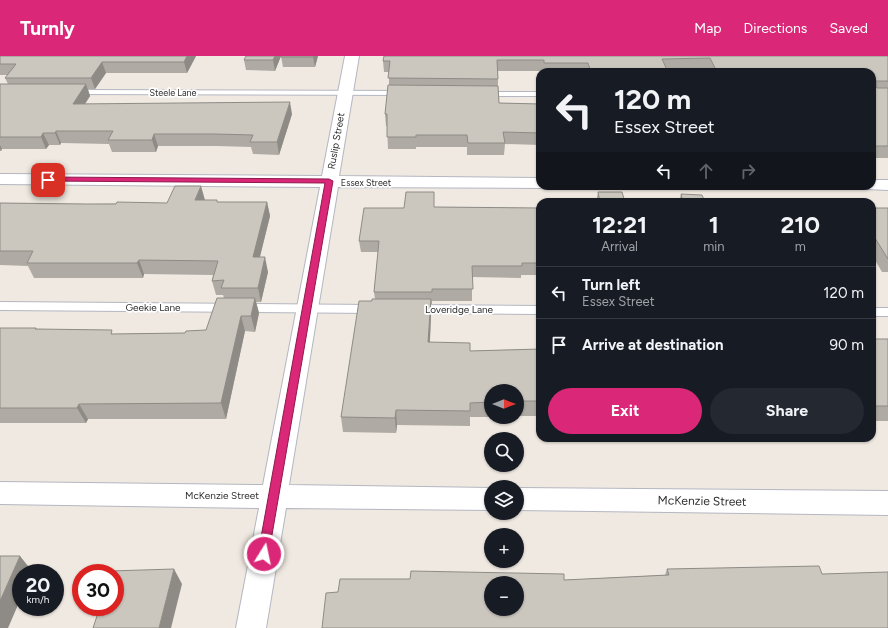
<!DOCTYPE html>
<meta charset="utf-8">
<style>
:root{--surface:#171b24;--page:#242831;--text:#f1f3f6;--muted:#9ea1a6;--line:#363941;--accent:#db2777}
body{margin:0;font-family:Figtree,sans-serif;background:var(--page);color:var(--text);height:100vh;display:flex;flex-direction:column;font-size:15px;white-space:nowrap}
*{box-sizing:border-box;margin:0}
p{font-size:13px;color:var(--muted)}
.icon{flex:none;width:22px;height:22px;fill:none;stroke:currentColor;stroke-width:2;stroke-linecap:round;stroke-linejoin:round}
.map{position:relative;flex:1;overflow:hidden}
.sheet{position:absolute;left:536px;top:142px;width:340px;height:244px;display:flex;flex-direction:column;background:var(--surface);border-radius:12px;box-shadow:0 1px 3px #0004}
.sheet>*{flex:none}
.guide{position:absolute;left:536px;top:12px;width:340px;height:122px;border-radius:12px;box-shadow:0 1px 3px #0004;background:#171b24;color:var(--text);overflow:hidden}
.needle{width:26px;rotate:90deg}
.buttons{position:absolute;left:484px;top:328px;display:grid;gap:8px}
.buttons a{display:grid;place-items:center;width:40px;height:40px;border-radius:50%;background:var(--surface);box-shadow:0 1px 3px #0004;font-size:20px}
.speed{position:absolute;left:12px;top:508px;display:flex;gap:8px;font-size:20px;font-weight:700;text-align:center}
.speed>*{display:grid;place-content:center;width:52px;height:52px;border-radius:50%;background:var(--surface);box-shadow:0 1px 3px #0004;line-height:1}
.speed small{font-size:10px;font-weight:400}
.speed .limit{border:6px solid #d22;background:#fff;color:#111}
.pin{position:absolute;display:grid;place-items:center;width:34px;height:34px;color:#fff;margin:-17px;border-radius:8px;box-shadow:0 2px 6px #0006}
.me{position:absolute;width:44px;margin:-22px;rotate:10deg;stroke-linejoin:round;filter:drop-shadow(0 0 3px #0008)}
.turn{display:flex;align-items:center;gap:14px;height:84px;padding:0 12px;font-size:18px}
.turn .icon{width:52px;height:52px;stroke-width:2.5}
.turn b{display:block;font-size:28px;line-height:34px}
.lanes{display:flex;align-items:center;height:38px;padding:0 12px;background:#0003;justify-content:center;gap:20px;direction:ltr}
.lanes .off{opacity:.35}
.eta{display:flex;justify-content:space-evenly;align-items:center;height:68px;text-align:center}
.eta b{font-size:24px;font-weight:700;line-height:28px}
.button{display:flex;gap:8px;margin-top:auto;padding:8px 12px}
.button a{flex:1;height:46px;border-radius:24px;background:var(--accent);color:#fff;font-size:16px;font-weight:700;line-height:46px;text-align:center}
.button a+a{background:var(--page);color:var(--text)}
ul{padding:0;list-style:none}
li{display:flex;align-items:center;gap:12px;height:52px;padding:0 12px;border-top:1px solid var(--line)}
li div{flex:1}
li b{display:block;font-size:15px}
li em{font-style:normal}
header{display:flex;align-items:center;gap:24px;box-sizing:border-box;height:56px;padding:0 20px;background:var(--accent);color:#fff}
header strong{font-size:19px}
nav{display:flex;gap:22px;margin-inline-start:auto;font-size:14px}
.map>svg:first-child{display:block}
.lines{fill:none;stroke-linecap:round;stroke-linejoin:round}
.service-casing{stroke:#b4b7c1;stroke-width:2}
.minor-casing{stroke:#b4b7c1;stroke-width:2}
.service{fill:#fff;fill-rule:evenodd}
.minor{fill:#fff;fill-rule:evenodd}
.wall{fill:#afaba4}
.shaded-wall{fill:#8e8b86}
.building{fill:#cbc7bf;stroke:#8e8b86;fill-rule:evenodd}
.route{fill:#db2777;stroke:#8e194d}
.labels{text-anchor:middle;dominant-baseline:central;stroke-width:3.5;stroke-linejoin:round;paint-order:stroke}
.far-street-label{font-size:9px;fill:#2e2e2e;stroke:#fff}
.street-label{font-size:10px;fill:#2e2e2e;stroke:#fff}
.near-street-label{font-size:12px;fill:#2e2e2e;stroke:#fff}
</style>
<header>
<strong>Turnly</strong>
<nav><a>Map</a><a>Directions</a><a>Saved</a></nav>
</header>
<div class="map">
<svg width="888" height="572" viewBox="0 0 888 572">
<rect width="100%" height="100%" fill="#efe9e1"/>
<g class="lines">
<defs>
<g id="service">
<polygon points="70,34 403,35 407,37 403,39 73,38 69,36"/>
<rect x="480" y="36" width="60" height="4"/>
<polygon points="0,246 373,249 377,250 379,253 377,256 373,257 0,254"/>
<polygon points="415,249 540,250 540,258 415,257 411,256 409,253 411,250"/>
<rect x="872" y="252" width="16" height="8"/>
</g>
<g id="minor">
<polygon points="345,0 359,0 339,120 540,122 540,130 547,130 540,132 338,131 289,429 491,432 491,454 286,452 266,572 236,572 259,452 0,448 0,426 263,429 320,131 0,128 0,118 322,120"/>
<polygon points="872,124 888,124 888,134 866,133 864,130 872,130"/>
<polygon points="517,432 888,435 888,459 517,454"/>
</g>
</defs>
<use href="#service" class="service-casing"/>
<use href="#minor" class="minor-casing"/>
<use href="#service" class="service"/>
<use href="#minor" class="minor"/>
</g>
<g class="wall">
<polygon points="0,0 196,0 187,17 106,17 95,33 88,33 90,40 85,48 292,58 279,99 253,98 251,91 217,90 158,90 156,96 112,96 109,88 61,87 60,89 49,89 46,93 2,93 1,95 0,95 0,28 8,28 5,22 8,19 0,19"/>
<polygon points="281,0 275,15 246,14 244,4"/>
<polygon points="281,0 318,0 315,11 283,11"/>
<polygon points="888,0 888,102 872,102 872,16 709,16 708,14 667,14 668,16 543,16 543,15 498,15 498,30 499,47 540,48 540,89 505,88 504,99 467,99 467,91 416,91 416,93 388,93 387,70 386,70 385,58 389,29 389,16 384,16 383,5"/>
<polygon points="598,136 625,146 596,146"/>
<polygon points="681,138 705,146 679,146"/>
<polygon points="205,144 218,146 267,146 270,160 260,201 268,216 261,246 256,246 259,257 255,276 245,275 226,363 88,363 86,367 0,367 0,272 36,272 37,273 114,278 185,277 206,274 224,242 223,239 216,239 212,225 213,219 144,218 143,222 34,222 28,210 0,209 0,147 86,148 167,147"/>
<polygon points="434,151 540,152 540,219 521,219 521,222 472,221 472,245 432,245 432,248 431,248 431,259 430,286 470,295 540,293 540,360 517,360 517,335 491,335 491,361 470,361 470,370 397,369 396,377 343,376 341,361 372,245 375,243 374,236 378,196 361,196 359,185"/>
<polygon points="872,152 888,152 888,216 882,216 872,199"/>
<polygon points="540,246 540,279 538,261"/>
<rect x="872" y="283" width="16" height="82"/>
<polygon points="667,513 822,518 564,524 665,519"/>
</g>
<g class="shaded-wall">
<polygon points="187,0 196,0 187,17 184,6"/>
<polygon points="275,0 281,0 275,15 273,4"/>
<polygon points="314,0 318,0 315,11 313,1"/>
<polygon points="102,6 106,17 95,33 91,22"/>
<polygon points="86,28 90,40 77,60 73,48"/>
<polygon points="290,46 292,58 279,99 277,86"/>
<polygon points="56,75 61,87 60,89 55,77"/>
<polygon points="43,77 49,89 46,93 41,81"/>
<polygon points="154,78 158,90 156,96 152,84"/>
<polygon points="0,89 2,93 1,95 0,92"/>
<polygon points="201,130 205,144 195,144"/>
<polygon points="267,146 270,160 256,216 253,201"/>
<polygon points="265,201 268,216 261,246 258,232"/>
<polygon points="139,204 144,218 143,222 137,207"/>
<polygon points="255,242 259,257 255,276 251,260"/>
<polygon points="431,243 431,259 429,302 428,286"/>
<polygon points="241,260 245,275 226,363 221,347"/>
<polygon points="79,348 88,363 86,367 77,352"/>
<polygon points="396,354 397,369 396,377 395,362"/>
<polygon points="20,500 32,515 32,517 21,517 21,542 8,572 0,572 0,545"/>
<polygon points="174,513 182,528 171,572 159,572"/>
</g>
<g class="building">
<polygon points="0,0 187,0 184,6 102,6 91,22 5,22 16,8 0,8"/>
<polygon points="246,0 275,0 273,4 244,4"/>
<polygon points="281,0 314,0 313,1 281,1"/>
<polygon points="384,0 888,0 888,25 876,25 876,30 877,32 888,32 888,90 872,90 872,16 717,16 710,2 662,3 668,16 591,16 588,7 544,7 544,4 497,4 498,23 388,22 390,5 383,5"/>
<polygon points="0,28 86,28 73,48 290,46 277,86 250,86 253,79 214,78 154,78 152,84 108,84 113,75 56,75 55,77 43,77 41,81 0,81"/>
<polygon points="388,29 498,30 499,47 540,48 540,77 503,76 505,87 468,87 467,79 416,79 416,81 387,81 387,58 385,58"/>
<polygon points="175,130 201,130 195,144 217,144 217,146 267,146 253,201 265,201 258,232 221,232 224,224 212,225 218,205 139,204 137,207 27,207 33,195 0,195 0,147 86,148 116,148 117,146 167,147"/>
<polygon points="406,136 434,136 434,151 540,152 540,207 522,207 522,210 472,210 473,233 432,233 432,236 374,236 379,185 359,185 364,152 404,152"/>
<polygon points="598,136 622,136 625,146 600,146"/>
<polygon points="681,138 702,139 705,146 683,146"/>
<polygon points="872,152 888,152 888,203 875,182 872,182"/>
<polygon points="217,242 255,242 251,260 241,260 221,347 79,348 77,352 0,352 0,272 36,272 35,273 112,274 111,278 185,277 186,275 206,274"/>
<polygon points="372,243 431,243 428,286 470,287 470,295 540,293 540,345 517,345 517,335 491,335 491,346 470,347 470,355 396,354 395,362 341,361 359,245 372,245"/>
<rect x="872" y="283" width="16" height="67"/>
<polygon points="0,500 20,500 0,545"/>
<path d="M819 510 822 518 888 516V572H322L326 537 338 536 340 523H410L411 515 564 518V524L669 519 667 513ZM491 527H517V553H491Z"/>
<polygon points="174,513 159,572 93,572 100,551 115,551 115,517 110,517 110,515"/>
</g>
<polygon class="route" points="48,121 329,123 333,125 268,502 264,504 259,502 258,498 325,127 45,125 44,124"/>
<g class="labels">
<g class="far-street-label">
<text x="173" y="36">Steele Lane</text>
<text x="366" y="126">Essex Street</text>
</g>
<g class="street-label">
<text transform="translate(336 85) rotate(-80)">Ruslip Street</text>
<text x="153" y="251">Geekie Lane</text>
<text x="459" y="253">Loveridge Lane</text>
<text x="222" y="439">McKenzie Street</text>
</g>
<g class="near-street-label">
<text transform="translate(702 445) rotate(1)">McKenzie Street</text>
</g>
</g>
</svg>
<div class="buttons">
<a><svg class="needle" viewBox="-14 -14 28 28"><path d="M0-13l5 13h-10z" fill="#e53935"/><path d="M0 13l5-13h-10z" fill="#9ea1a6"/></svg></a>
<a><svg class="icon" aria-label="search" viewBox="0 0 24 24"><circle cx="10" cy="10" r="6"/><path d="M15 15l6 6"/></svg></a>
<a><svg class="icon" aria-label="layers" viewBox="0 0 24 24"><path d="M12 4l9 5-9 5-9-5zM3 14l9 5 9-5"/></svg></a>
<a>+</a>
<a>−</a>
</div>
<div class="speed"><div>20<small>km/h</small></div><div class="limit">30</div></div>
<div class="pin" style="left:48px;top:124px;background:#d93025"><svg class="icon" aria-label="arrive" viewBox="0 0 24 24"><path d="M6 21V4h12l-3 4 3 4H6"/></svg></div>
<svg class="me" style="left:264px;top:498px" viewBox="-20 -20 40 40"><circle r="17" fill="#db2777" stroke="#fff" stroke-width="3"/><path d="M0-11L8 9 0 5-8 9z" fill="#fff"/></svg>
<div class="guide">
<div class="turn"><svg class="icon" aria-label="left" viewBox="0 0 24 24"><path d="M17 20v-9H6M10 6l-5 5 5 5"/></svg><div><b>120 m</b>Essex Street</div></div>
<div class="lanes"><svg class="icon" aria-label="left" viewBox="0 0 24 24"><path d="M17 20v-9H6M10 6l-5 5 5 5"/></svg><svg class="icon off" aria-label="ahead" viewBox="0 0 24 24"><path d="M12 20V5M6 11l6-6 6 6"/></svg><svg class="icon off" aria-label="right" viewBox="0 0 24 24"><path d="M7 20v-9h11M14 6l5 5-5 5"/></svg></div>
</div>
<section class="sheet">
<div class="eta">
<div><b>12:21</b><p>Arrival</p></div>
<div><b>1</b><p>min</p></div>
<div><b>210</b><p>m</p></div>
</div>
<ul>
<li><svg class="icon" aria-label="left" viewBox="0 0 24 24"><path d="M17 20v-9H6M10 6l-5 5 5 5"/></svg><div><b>Turn left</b><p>Essex Street</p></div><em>120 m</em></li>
<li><svg class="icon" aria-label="arrive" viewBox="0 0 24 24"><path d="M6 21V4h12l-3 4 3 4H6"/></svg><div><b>Arrive at destination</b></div><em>90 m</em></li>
</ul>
<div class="button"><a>Exit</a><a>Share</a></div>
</section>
</div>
